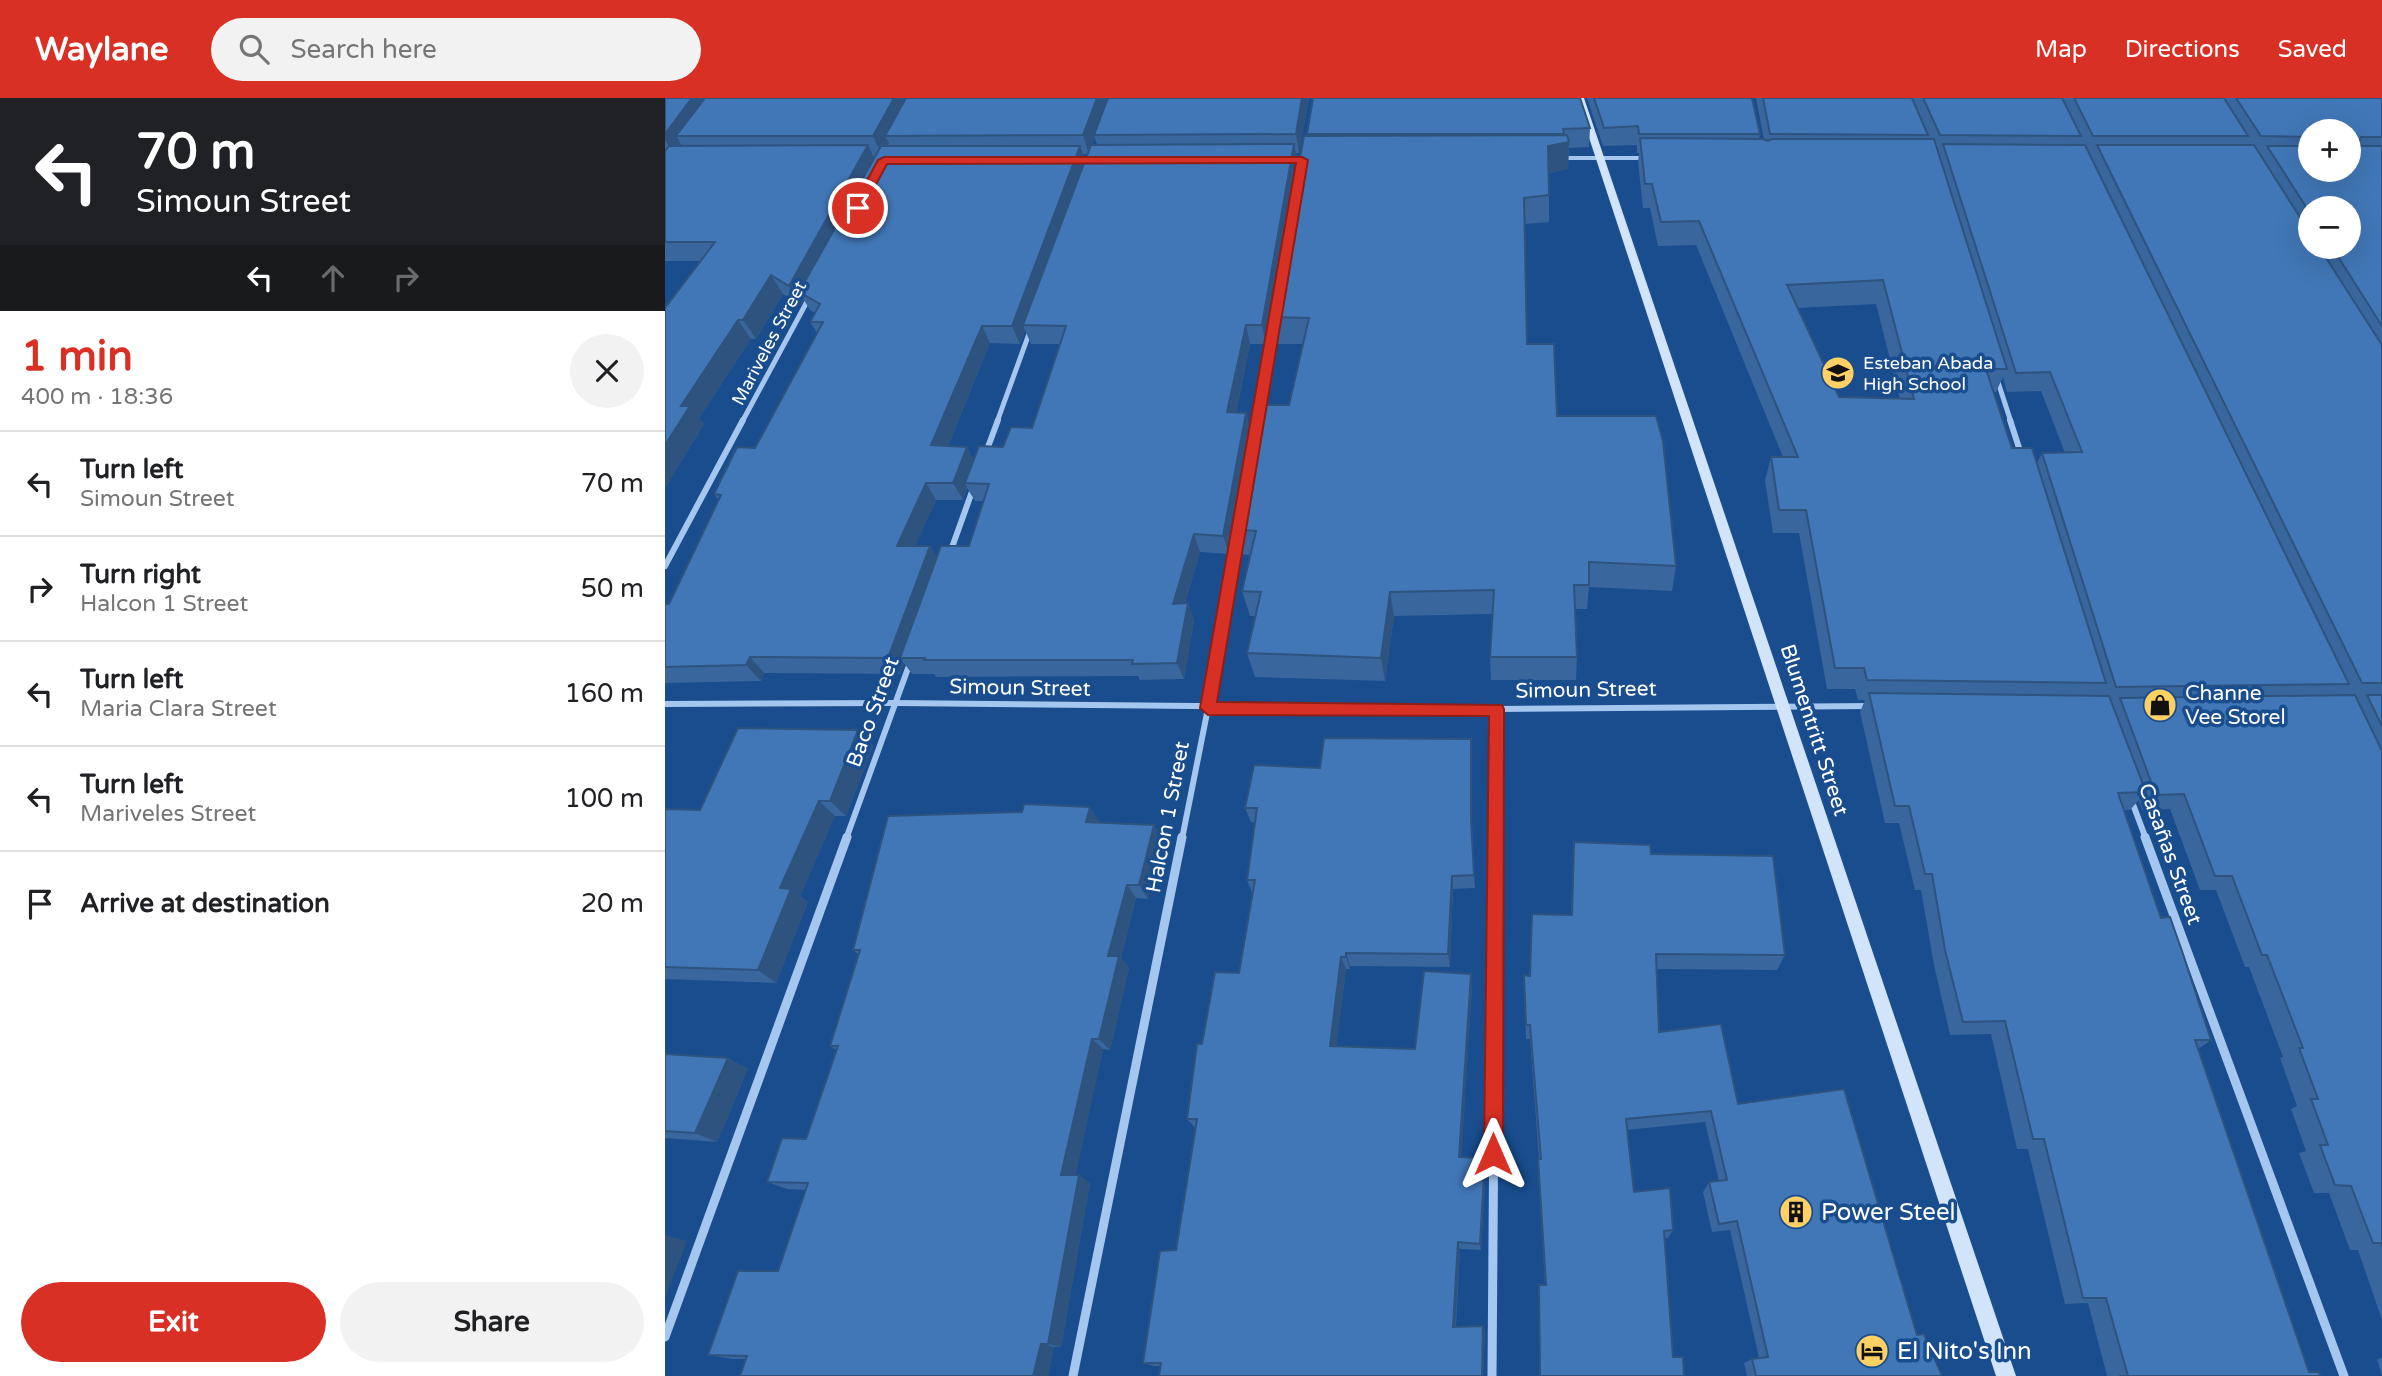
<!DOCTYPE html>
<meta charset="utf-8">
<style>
:root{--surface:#fff;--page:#f2f2f2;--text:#202124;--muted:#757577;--line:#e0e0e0;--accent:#d93025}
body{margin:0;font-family:"Varela Round",sans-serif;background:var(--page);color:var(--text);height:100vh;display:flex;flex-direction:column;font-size:26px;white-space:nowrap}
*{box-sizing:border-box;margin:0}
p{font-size:23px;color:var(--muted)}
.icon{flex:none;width:38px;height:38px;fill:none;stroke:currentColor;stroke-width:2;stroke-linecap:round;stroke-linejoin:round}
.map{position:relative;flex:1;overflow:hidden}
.side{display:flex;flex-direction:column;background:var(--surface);width:665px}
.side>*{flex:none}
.top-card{background:#202124;color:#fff;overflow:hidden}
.controls{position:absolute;left:1633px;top:21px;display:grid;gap:14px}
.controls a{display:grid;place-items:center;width:63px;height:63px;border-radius:50%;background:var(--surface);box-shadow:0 7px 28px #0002;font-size:35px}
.pin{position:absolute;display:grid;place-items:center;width:60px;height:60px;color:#fff;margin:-30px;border:4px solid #fff;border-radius:50%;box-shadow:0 2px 7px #0007}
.me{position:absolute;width:77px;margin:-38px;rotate:0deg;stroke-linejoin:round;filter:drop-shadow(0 0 5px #0008)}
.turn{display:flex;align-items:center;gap:24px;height:147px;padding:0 21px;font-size:32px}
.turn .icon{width:91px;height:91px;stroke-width:2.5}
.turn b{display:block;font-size:49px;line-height:60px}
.lanes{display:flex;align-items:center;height:66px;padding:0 21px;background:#0003;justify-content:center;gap:35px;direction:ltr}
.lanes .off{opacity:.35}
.round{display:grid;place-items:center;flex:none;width:74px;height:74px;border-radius:37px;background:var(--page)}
.overview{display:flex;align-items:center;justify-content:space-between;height:119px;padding:0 21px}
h1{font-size:42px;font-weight:700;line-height:52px;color:var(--accent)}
.primary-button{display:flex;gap:14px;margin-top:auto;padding:14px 21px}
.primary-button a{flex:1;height:80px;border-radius:42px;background:var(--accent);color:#fff;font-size:28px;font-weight:700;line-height:80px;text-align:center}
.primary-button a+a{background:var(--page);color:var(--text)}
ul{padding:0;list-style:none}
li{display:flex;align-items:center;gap:21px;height:105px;padding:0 21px;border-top:2px solid var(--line)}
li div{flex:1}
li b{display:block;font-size:26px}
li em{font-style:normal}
header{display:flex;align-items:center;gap:42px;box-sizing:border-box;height:98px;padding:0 35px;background:var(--accent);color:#fff}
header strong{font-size:33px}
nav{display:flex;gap:38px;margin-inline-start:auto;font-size:24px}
.search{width:490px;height:63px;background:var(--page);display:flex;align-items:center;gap:18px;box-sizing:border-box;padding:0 24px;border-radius:38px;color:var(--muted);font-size:26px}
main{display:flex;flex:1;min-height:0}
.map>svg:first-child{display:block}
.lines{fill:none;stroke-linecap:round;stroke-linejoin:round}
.minor-far2{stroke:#a5c7ef;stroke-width:5}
.minor-far1{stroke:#a5c7ef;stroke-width:6}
.minor{stroke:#a5c7ef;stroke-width:9}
.tertiary{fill:#a5c7ef;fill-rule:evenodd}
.secondary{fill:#d2e4fa;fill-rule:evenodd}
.wall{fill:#38669d;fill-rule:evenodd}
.shaded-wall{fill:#2e537f}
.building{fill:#4177b6;stroke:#2e537f;stroke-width:2;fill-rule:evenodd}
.route{fill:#d93025;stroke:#8d1f18;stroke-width:2}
.labels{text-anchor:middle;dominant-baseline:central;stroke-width:7;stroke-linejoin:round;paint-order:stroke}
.far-street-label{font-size:18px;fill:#fff;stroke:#194d8e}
.far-poi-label{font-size:18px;fill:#fff;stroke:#194d8e;text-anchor:start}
.street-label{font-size:21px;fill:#fff;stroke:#194d8e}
.poi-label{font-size:21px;fill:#fff;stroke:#194d8e;text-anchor:start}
.near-poi-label{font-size:24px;fill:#fff;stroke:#194d8e;text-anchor:start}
</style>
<header>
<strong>Waylane</strong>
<div class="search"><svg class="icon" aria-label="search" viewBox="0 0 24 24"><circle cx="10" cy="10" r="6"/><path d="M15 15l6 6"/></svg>Search here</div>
<nav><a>Map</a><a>Directions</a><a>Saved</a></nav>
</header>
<main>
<section class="side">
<div class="top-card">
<div class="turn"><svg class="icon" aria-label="left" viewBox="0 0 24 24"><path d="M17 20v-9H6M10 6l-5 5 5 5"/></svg><div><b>70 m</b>Simoun Street</div></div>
<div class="lanes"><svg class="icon" aria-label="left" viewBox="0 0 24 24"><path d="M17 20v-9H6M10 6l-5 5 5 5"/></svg><svg class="icon off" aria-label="ahead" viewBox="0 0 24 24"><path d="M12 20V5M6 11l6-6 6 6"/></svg><svg class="icon off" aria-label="right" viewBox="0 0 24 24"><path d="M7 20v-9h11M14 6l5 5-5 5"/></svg></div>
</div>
<div class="overview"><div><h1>1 min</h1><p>400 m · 18:36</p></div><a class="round"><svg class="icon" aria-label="close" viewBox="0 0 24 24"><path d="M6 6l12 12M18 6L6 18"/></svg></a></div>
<ul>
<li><svg class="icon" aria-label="left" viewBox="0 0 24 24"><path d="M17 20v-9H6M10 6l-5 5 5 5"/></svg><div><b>Turn left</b><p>Simoun Street</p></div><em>70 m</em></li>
<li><svg class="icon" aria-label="right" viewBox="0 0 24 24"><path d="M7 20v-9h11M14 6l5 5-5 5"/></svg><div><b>Turn right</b><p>Halcon 1 Street</p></div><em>50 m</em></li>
<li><svg class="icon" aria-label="left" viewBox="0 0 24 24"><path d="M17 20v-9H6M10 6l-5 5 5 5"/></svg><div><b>Turn left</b><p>Maria Clara Street</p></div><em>160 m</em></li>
<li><svg class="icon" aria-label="left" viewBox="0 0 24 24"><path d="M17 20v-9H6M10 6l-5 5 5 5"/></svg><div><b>Turn left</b><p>Mariveles Street</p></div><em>100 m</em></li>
<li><svg class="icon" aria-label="arrive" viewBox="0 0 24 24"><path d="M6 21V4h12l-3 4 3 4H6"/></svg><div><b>Arrive at destination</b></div><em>20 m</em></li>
</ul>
<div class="primary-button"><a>Exit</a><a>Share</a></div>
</section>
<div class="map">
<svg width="1717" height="1278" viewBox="0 0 1717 1278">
<rect width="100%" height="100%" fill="#194d8e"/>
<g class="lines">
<g class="minor-far2">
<polyline points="1332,281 1346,324"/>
<polyline points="594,315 610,223"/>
<polyline points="77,324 144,200"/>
<polyline points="332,324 365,233"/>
</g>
<g class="minor-far1">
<polyline points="1345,322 1356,356"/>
<polyline points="320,357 333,322"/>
<polyline points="285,455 309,388"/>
<polyline points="0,468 78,322"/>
<polyline points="0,606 230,605 832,611 1207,608"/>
<polyline points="1466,701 1481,741"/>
<polyline points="181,741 246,562"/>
<polyline points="517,741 543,610 573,437"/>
<polyline points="831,741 832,611"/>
</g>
<g class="minor">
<polyline points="1480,739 1679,1278"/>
<polyline points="0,1239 182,739"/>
<polyline points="408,1278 517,739"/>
<polyline points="827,1278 831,739"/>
</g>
<polygon class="tertiary" points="886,58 990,58 994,60 990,62 886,62"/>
<polygon class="secondary" points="911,0 919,0 1351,1278 1331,1278"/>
</g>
<g class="wall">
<path d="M0 0H644L634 55H631L633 65 601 246H585L571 315H581L585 333 624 307 638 246H612L606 219 642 36 925 30 924 49 904 50 903 71 884 75V124L860 126 862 246 892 318 1011 468 1007 493 924 489 922 511H910L912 559 911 582H826L825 559 828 516 729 518 720 583 590 579 582 555 590 518H585L577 493 586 457 575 456 568 432 564 456 535 454 520 505 529 522 519 581 475 582 473 578 271 579 269 576H247L239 565 235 576 99 575 96 583 0 585V506H4L54 402 49 396 90 350 152 235 145 224 150 215 145 212 139 202 136 207 118 196 91 241H86L34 320 39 326 0 390V210L35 163H0ZM430 40 432 47H427ZM418 56H422L420 63ZM360 232 366 246H395L367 330 338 349 309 361 283 348 325 245 355 246ZM302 390 310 403H318L304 448 272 460 265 448H250L271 402H298Z"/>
<path d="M922 0H1087L1095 36 1094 41 1099 42 1091 0H1717V1222L1693 1152H1685L1664 1095H1649L1634 1055 1641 1053 1626 1011 1632 1008 1615 960 1618 959 1584 869H1580L1551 792H1535L1505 711 1477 712 1474 702 1465 712H1459L1496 820 1546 942 1533 951 1644 1274 1655 1278H1442L1423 1205 1400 1206 1363 1051H1352L1326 936 1285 937 1269 867 1256 792H1250L1234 725H1220L1195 614 1200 602H1193L1190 591H1162L1134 435H1108L1100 382 1106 359H1118L1031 147 993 148 985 110H978L973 64 974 55H972V47L938 48ZM1645 33H1684L1645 72ZM1645 110 1684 149H1645ZM1211 206 1235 301 1174 299 1132 210ZM1338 279 1342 294 1376 293 1400 355H1377L1372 365 1347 350 1329 294H1331Z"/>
<polygon points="193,632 208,648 181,718 170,718 135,798 143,804 111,885 0,881 0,711 35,712"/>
<polygon points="807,657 807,736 810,790 788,791 785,869 685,868 685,871 681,871 671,948 750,951 807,888 796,1059 820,1060 821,1068 816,1152 795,1151 791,1228 820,1232 818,1278 494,1278 496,1268 489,1268 478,1265 511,1152 530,1030 522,1021 537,946 574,875 587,795 582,782 590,724 586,724 580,710 655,670"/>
<polygon points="435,724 489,727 498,742 483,801 471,800 456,860 464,870 445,952 438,951 410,1077 425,1085 396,1249 389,1249 383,1278 75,1278 81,1261 67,1261 43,1257 113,1173 141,1092 122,1091 102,1084 141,1041 171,952 165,948 193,856 188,852"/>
<polygon points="909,744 986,756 1120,857 1112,872 991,871 994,934 1073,1006 1252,1237 1277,1278 1082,1278 1079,1265 1087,1261 1094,1260 1065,1132 1047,1134 1038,1094 1044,1084 1054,1083 1040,1024 962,1032 969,1094 1008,1132 1003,1140 1000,1140 1008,1259 1019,1278 875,1278 874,1193 874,1187 880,1187 873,1071 874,1061 865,941 861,941 859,877 865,878 906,817"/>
<polygon points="0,956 63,960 83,971 52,1044 0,1040"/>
<polygon points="1717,1260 1717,1278 1712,1261"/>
</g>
<g class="shaded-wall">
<polygon points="27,0 53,0 11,38 17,48 10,57 0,42 0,36"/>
<polygon points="229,0 248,0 220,38 224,45 217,57 208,38"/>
<polygon points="432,0 444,0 429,37 430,40 424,56 418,37"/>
<polygon points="637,0 644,0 634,55 631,36"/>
<polygon points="904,44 903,71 882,75 883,48"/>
<polygon points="629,46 633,65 601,246 597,227"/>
<polygon points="203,47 212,66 134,194 139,202 136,207 124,188"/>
<polygon points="415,48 421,65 358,227 360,232 355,246 347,228"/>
<polygon points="106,177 118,196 91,241 78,222"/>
<polygon points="73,222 86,241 34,320 39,326 0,390 0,347 16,308"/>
<polygon points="581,227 585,246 567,333 562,314"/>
<polygon points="317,228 325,245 276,365 266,347"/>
<polygon points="581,315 585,333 564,456 558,438"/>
<polygon points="302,349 311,366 300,385 302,390 298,402 288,385"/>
<polygon points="261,385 271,402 243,465 232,448"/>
<polygon points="529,436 535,454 515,522 508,506"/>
<polygon points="265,448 275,465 235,560 239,565 235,576 223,560"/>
<polygon points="725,494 729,518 720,583 716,560"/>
<polygon points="523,505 529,522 519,581 512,565"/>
<polygon points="85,559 99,575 96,583 81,567"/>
<polygon points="193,632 208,648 181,718 165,703"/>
<polygon points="806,641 807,657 807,736 810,790 806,721"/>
<polygon points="154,703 170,718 135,798 143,804 111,885 93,872 115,790"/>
<polygon points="425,709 435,724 431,738 421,724"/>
<polygon points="489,727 498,742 483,801 474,787"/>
<polygon points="787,778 788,791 785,869 783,856"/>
<polygon points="462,787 471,800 456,860 464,870 445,952 434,941 443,858"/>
<polygon points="681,855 685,868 685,871 681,859"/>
<polygon points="676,859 681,871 670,959 665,948"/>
<polygon points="806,876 807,888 796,1067 794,1059"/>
<polygon points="427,941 438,951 409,1085 396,1077"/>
<polygon points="63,960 83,971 52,1044 30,1035"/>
<polygon points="820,1060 821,1068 816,1152 815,1146"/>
<polygon points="414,1077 425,1085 396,1249 383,1246"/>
<polygon points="0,1137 22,1143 0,1200"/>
<polygon points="793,1144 795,1151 790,1233 788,1229"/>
<polygon points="818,1228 820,1232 818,1278 817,1278"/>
<polygon points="376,1246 389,1249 383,1278 368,1278"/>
</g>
<g class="building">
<polygon points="0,0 27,0 0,36"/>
<polygon points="40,0 229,0 208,38 11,38"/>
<polygon points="241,0 432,0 418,37 220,38"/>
<polygon points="443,0 637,0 631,36 429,37"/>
<polygon points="648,0 915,0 925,30 898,31 899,36 642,36"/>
<polygon points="929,0 1087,0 1095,36 974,36 973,28 939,30"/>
<polygon points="1098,0 1247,0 1263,37 1105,36"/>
<polygon points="1258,0 1397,0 1416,38 1275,37"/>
<polygon points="1409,0 1559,0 1583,38 1428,38"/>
<polygon points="1571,0 1717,0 1717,39 1696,39 1693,45 1696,48 1717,48 1717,228 1667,149 1684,149 1684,110 1645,110 1645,115 1602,48 1645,48 1645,72 1684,72 1684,33 1645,33 1645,39 1596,38"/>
<polygon points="902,37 904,44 883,48 884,97 859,100 862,246 889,246 892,318 991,318 998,343 1011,468 924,464 924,487 909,487 912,559 825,559 829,492 725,494 716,560 582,555 596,494 577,493 591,433 568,431 590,307 624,307 644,220 606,219 639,38"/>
<path d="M975 40 1098 41 1103 43 1107 41H1269L1342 271H1321L1347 350H1367L1441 585 1202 582 1199 570H1170L1141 412H1114L1106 359H1133L1034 123 996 124 987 86H980ZM1218 182 1249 301 1174 299 1122 187Z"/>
<polygon points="629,46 597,227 581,227 562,314 581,315 558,438 529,436 508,506 523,505 512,565 467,566 468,562 259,562 260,560 235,560 276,448 304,448 324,386 300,385 314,348 338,349 346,329 367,330 401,228 358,227 426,47"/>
<polygon points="1278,46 1420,47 1684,586 1451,589 1377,355 1417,354 1385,274 1351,275"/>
<polygon points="203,47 124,188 106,177 78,222 73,222 16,308 25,308 0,347 0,210 50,144 0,144 0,53 4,48"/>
<polygon points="1432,47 1589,47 1645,135 1645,149 1654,149 1717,247 1717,585 1697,585"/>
<polygon points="216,48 415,48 347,228 317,228 266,347 302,349 288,385 261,385 232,448 265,448 223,560 85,559 81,567 0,569 0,506 4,506 56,397 49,396 72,349 90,350 158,224 145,224 155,206 134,194"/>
<polygon points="1204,595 1444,598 1481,694 1453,695 1496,820 1505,819 1518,856 1546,942 1530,942 1644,1274 1654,1274 1655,1278 1454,1278 1463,1278 1441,1200 1418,1200 1379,1041 1368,1041 1340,923 1298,924 1280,852 1267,776 1260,776 1244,708 1230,708"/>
<polygon points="1690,597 1717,653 1717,1148 1716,1145 1708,1145 1686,1088 1670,1087 1655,1047 1663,1047 1646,1001 1653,1001 1634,950 1638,950 1602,857 1597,857 1567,778 1550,778 1519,696 1491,697 1455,600"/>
<polygon points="1702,597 1717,597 1717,628"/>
<polygon points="73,630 193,632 165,703 154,703 115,790 126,791 93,872 0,869 0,711 35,712"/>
<polygon points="659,640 806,641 806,721 809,777 787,778 783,856 681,855 681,859 676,859 665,948 750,951 759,873 806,876 794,1059 820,1060 815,1146 793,1144 788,1229 818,1228 817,1278 494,1278 496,1265 478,1265 495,1153 511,1152 532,1021 522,1021 532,946 537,946 550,874 574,875 590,782 582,782 592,710 580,710 589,667 655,670"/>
<polygon points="359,706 425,709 421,724 489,727 474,787 462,787 443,858 454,858 434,941 427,941 396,1077 414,1077 383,1246 376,1246 368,1278 75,1278 82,1258 43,1257 73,1173 113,1173 143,1085 102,1084 117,1040 141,1041 173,948 165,948 195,852 188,852 223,718 357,714"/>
<polygon points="909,744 985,747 986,756 1108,758 1120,857 991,856 994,934 1056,926 1073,1006 1179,991 1252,1237 1259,1236 1277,1278 1091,1278 1087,1261 1103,1259 1072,1123 1054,1126 1044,1084 1062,1082 1046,1013 961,1021 969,1094 1005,1090 1008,1132 999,1133 1008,1259 1018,1259 1019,1278 875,1278 874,1187 881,1187 873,1061 876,1061 865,927 861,927 859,877 865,878 867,816 907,817"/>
<polygon points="0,956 63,960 30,1035 0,1033"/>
</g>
<polygon class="route" points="637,59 643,62 552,604 837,607 839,611 838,1056 835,1063 828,1066 821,1063 819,1056 824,618 543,617 535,610 631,65 222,66 197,112 187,110 213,62 219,59"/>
<defs>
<symbol id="school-disc" viewBox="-11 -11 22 22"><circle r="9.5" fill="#ffd063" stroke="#194d8e"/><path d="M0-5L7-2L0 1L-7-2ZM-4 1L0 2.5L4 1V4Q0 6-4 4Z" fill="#111"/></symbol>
<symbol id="shop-disc" viewBox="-11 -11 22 22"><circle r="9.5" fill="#ffd063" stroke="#194d8e"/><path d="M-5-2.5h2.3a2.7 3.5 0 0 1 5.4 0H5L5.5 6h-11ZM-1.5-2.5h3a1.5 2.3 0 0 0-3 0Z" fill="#111"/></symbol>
<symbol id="building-disc" viewBox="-11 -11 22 22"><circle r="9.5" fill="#ffd063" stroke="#194d8e"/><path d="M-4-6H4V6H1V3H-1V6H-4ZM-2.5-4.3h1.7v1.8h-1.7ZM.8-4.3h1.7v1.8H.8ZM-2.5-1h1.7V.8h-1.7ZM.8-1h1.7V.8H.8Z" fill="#111"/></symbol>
<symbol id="hotel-disc" viewBox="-11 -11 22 22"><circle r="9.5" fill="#ffd063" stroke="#194d8e"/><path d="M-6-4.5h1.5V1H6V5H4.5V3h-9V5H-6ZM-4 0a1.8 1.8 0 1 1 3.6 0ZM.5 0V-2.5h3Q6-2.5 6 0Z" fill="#111"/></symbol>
</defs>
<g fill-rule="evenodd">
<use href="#school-disc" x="1154" y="256" width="38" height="38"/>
<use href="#shop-disc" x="1476" y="588" width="38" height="38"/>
<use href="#building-disc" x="1112" y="1095" width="38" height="38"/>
<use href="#hotel-disc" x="1188" y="1234" width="38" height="38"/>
</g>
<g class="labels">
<g class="far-street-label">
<text transform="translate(104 245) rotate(-62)">Mariveles Street</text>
</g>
<g class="far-poi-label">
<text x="1198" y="265">Esteban Abada<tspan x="1198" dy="21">High School</tspan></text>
</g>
<g class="street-label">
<text transform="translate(355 590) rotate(1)">Simoun Street</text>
<text transform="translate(921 592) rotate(-1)">Simoun Street</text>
<text transform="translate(208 614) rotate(-70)">Baco Street</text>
<text transform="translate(1149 632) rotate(72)">Blumentritt Street</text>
<text transform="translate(503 719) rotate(-79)">Halcon 1 Street</text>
<text transform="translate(1505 756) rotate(70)">Casañas Street</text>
</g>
<g class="poi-label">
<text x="1520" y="595">Channe<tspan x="1520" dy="24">Vee Storel</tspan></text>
</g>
<g class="near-poi-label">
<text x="1156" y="1114">Power Steel</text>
<text x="1232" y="1253">El Nito's Inn</text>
</g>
</g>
</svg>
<div class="controls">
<a>+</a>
<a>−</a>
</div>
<div class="pin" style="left:193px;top:110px;background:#d93025"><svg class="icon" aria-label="arrive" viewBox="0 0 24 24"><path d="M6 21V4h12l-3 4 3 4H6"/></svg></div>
<svg class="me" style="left:828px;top:1056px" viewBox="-20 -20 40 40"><path d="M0-17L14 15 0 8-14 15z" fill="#d93025" stroke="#fff" stroke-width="4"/></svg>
</div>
</main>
